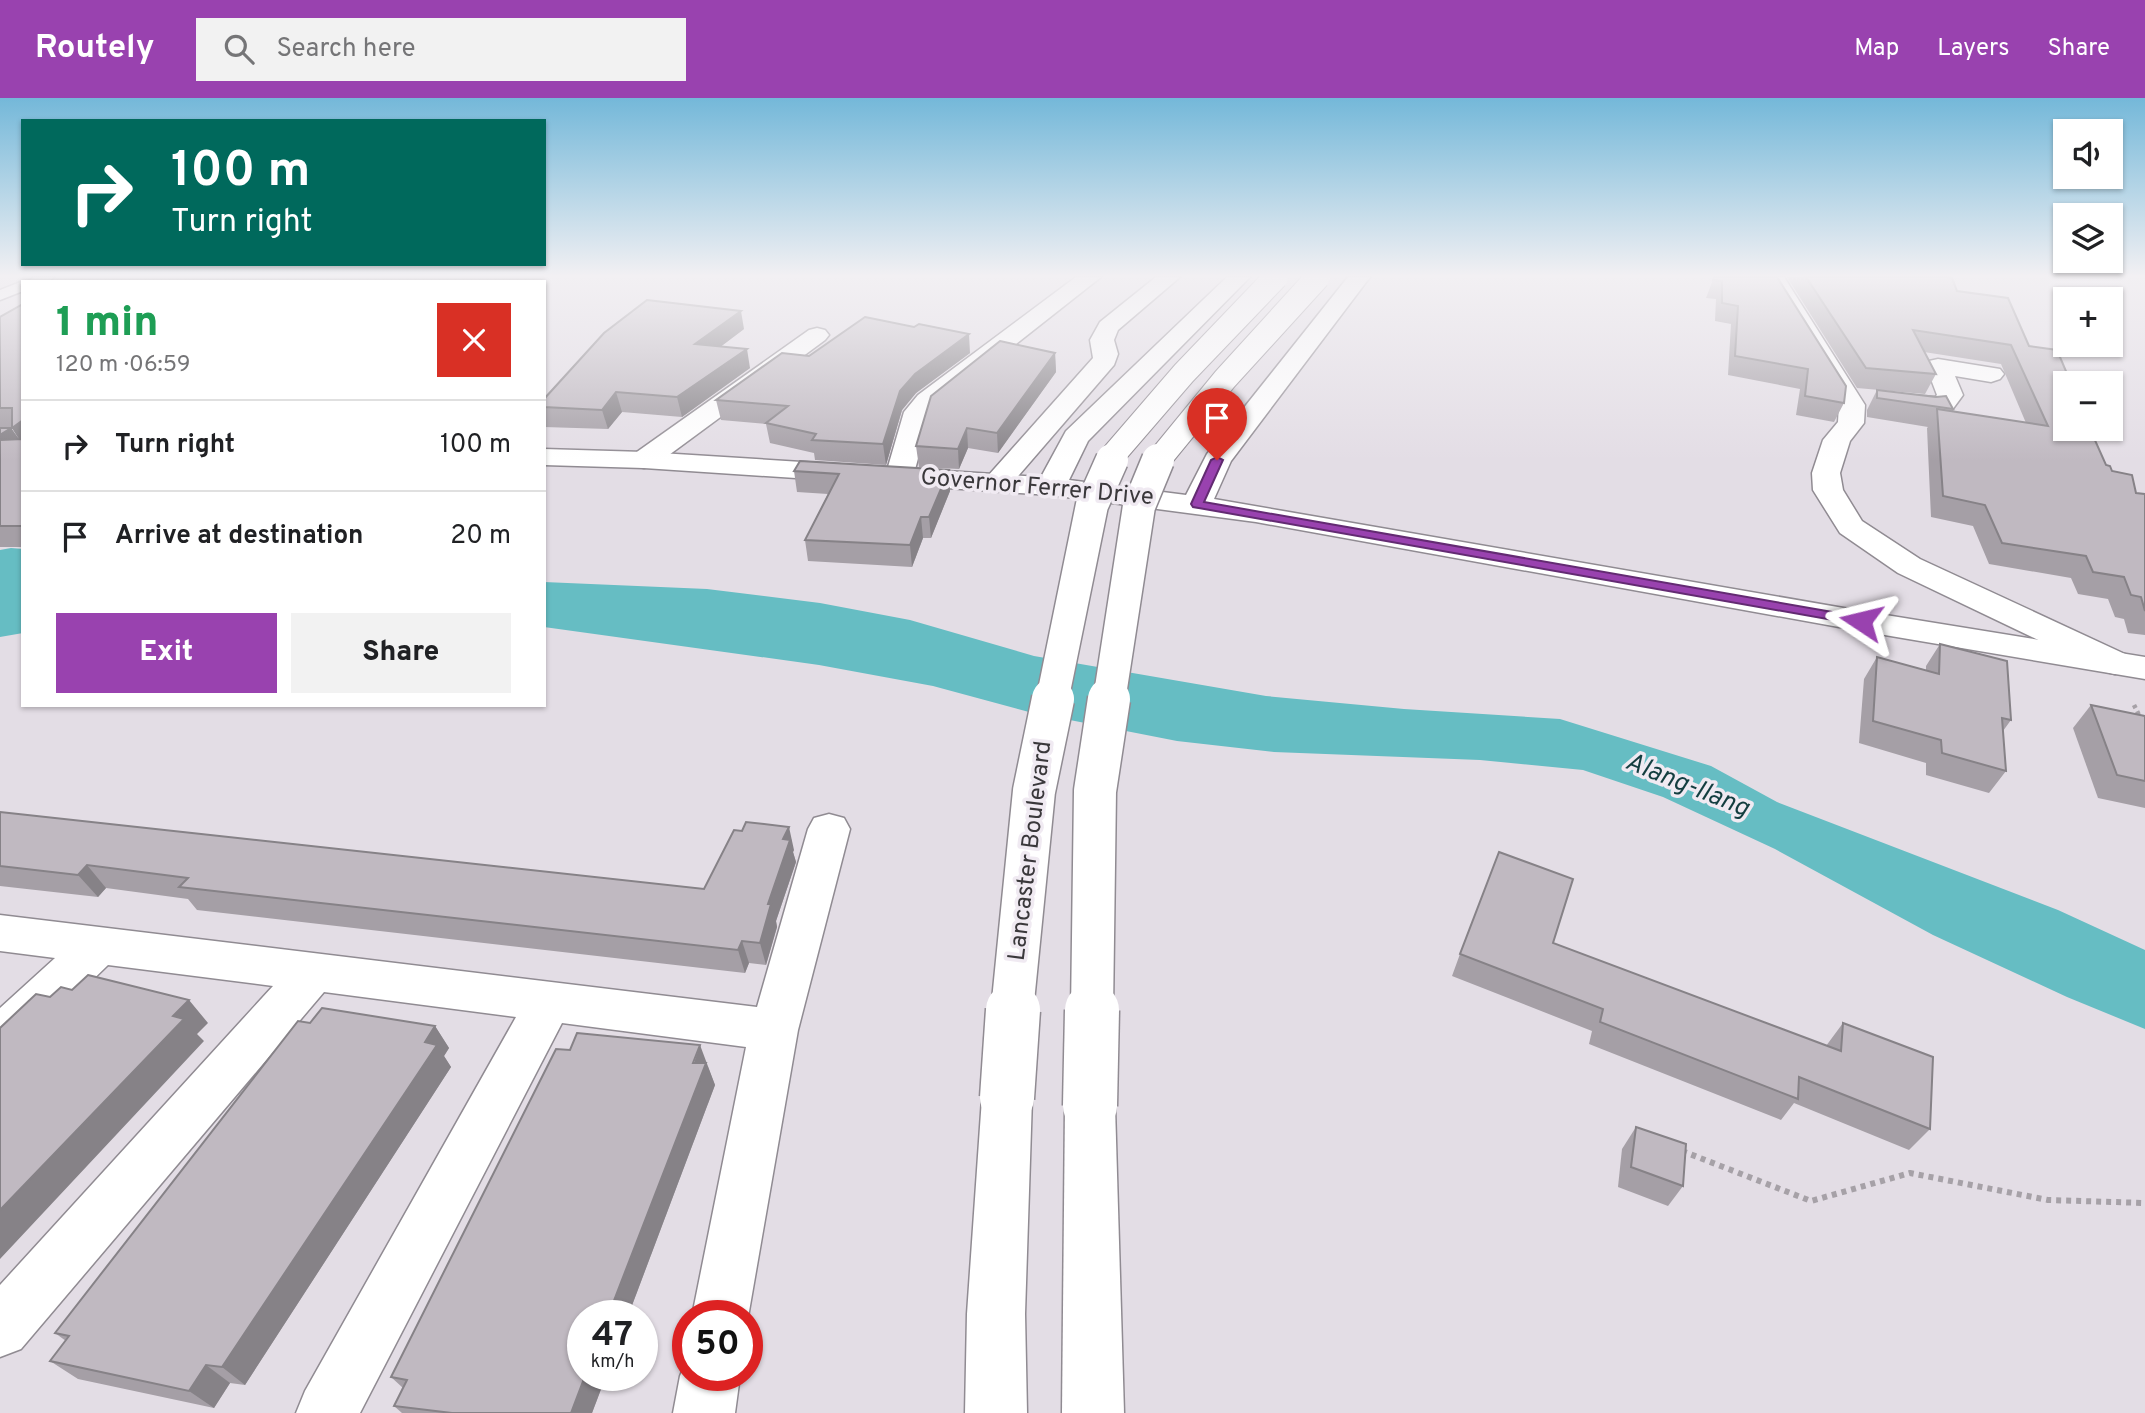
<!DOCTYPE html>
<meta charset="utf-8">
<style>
:root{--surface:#fff;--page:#f2f2f2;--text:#202124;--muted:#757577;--line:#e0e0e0;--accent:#9942af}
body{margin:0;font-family:Overpass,sans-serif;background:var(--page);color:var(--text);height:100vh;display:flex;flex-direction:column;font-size:26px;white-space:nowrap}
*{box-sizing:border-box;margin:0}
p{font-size:23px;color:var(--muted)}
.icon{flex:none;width:38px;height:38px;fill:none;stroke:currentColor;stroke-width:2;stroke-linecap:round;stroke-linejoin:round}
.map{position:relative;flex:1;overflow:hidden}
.side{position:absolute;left:21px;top:182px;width:525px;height:427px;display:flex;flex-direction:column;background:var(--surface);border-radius:0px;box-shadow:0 2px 5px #0004}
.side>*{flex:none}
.hud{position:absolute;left:21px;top:21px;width:525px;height:147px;border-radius:0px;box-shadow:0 2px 5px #0004;background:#00695c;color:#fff;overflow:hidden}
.tools{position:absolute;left:2053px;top:21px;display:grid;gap:14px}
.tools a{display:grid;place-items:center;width:70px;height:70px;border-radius:0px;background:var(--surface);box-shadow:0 2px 5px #0004;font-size:35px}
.speed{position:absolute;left:567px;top:1202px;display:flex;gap:14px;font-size:35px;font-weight:700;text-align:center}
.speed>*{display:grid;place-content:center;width:91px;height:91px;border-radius:50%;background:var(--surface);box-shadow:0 2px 5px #0004;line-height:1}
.speed small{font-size:18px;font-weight:400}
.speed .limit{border:10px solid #d22;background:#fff;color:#111}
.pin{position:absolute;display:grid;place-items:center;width:60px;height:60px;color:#fff;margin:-72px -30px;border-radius:50% 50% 50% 0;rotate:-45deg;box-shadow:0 0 7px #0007}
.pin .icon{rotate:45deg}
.me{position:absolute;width:77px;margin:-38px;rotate:280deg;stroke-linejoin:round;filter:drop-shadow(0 0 5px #0008)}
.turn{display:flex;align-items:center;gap:24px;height:147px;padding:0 35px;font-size:32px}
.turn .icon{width:91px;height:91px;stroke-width:2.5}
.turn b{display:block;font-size:49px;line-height:60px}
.round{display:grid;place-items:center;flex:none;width:74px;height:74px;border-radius:0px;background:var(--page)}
.overview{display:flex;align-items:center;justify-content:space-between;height:119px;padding:0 35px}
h1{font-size:42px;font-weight:800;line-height:52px;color:#1e9e55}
.primary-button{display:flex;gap:14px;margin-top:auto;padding:14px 35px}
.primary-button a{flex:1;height:80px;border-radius:0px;background:var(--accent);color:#fff;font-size:28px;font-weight:800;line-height:80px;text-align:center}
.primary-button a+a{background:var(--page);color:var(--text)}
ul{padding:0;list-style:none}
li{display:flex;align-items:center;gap:21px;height:91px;padding:0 35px;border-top:2px solid var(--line)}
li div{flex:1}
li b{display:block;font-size:26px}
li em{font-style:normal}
header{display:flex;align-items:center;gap:42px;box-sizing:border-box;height:98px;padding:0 35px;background:var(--accent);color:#fff}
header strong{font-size:33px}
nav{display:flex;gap:38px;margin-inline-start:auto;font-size:24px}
.search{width:490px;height:63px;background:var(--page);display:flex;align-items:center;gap:18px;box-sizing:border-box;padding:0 24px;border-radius:0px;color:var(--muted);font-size:26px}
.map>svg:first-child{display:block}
.water{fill:#66bdc3}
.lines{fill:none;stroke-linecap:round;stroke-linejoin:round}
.lane-casing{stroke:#908b92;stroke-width:3}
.street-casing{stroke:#908b92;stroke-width:3}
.secondary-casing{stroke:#908b92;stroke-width:3}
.path-far1{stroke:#a6a1a7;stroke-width:4.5;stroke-dasharray:3.5 3.5;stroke-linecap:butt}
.path{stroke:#a6a1a7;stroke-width:6;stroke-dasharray:5 5;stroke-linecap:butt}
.lane{fill:#fff;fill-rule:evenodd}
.street{fill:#fff;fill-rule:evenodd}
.secondary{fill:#fff;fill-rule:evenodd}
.secondary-bridge-far3-casing{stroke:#908b92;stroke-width:26;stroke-linecap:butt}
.secondary-bridge-far2-casing{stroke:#908b92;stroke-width:35;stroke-linecap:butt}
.secondary-bridge-far1-casing{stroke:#908b92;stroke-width:45;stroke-linecap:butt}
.secondary-bridge-casing{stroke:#908b92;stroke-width:57;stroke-linecap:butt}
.secondary-bridge-far3{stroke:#fff;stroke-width:24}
.secondary-bridge-far2{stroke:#fff;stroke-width:32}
.secondary-bridge-far1{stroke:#fff;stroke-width:42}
.secondary-bridge{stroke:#fff;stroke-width:54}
.wall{fill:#a59fa6}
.shaded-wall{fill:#868287}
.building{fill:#c0b9c1;stroke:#868287;stroke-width:2}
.route{fill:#9942af;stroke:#632b72;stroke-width:2}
.labels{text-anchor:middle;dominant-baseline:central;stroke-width:7;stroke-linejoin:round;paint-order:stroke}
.street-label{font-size:24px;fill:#3a383b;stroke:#f0eaf2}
.water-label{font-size:26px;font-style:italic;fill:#143e40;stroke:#f0eaf2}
</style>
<header>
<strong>Routely</strong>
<div class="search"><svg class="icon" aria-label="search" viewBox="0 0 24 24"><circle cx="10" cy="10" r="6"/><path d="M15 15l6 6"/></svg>Search here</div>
<nav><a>Map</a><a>Layers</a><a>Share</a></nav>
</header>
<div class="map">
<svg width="2145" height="1315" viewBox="0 0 2145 1315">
<rect width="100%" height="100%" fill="#e3dde5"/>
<g class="water">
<polygon points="11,450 23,451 23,535 0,539 0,452"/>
<polygon points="544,484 707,491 820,505 910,522 1034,558 1266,598 1404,611 1560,621 1711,668 1777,704 2058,812 2145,852 2145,931 2067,899 1933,837 1775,751 1663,699 1583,672 1480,662 1274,654 1177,643 1029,614 933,588 819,567 544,529"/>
</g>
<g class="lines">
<defs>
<g id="lane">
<polygon points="34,179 54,179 48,184 27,184"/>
<polygon points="23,183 23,193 0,202 0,192"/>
</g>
<g id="street">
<polygon points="1076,179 1101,179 936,309 930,316 913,379 909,385 899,388 889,385 885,379 904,314 918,297"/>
<polygon points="1156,179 1180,179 1118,232 1114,242 1118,256 1114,267 1007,391 997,394 987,391 983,385 987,379 1093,260 1090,242 1100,224"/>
<polygon points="1762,179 1784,179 1865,307 1864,325 1850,343 1840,375 1843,392 1862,423 1920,461 2127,557 2133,565 2127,573 2115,576 2103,573 1898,475 1840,435 1813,392 1812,375 1823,342 1838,324 1839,307"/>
<polygon points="817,230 825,232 829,237 825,242 654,368 644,370 634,368 630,362 634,356 809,232"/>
<polygon points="1938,261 2000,271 2004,276 2000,281 1991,284 1955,278 1963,297 1952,312 1926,316 1889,310 1885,304 1889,298 1898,296 1935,299 1937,297 1926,268 1929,263"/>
<polygon points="829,716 844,720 850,731 798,932 747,1225 747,1218 692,1218 746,949 562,925 360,1315 296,1315 305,1293 516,919 324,894 21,1251 0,1259 0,1187 273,888 108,867 17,955 0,961 0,910 55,860 0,853 0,817 757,909 808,731 814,720"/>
<polygon points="688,1259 688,1278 740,1278 735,1315 673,1315 680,1278"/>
</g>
<g id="secondary">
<polygon points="1227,179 1250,179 1088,343 1069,382 1186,397 1207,356 1348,179 1370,179 1231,363 1214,401 1861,513 2145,559 2145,581 1861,533 1256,424 1051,397 644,370 544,367 544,351 644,354 1041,379 1066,333"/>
<polygon points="1007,977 1025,984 1032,1000 1025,1216 1027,1315 965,1315 967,1216 982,1000 989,984"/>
<polygon points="1090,985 1108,992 1115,1008 1124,1315 1062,1315 1065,1008 1072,992"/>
</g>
</defs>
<use href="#lane" class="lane-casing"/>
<use href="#street" class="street-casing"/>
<use href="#secondary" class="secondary-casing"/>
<polyline class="path-far1" points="2134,607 2145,629"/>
<polyline class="path" points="1682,1053 1811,1103 1910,1075 2048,1102 2145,1105"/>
<use href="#lane" class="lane"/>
<use href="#street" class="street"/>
<use href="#secondary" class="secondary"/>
<defs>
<g id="secondary-bridge-far3">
<polyline points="1111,364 1115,355 1184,275 1276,179"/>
<polyline points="1157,364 1225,281 1318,179"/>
</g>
<g id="secondary-bridge-far2">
<polyline points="1052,603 1092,407 1112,362"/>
<polyline points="1109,603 1139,408 1158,362"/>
</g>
<g id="secondary-bridge-far1">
<polyline points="1012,913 1034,693 1053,601"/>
<polyline points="1092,913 1095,693 1109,601"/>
</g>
<g id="secondary-bridge">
<polyline points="1007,1000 1013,912"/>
<polyline points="1090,1008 1092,912"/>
</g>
</defs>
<use href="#secondary-bridge-far3" class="secondary-bridge-far3-casing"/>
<use href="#secondary-bridge-far2" class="secondary-bridge-far2-casing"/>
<use href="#secondary-bridge-far1" class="secondary-bridge-far1-casing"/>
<use href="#secondary-bridge" class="secondary-bridge-casing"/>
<use href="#secondary-bridge-far3" class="secondary-bridge-far3"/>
<use href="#secondary-bridge-far2" class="secondary-bridge-far2"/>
<use href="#secondary-bridge-far1" class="secondary-bridge-far1"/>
<use href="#secondary-bridge" class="secondary-bridge"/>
</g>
<g class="wall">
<polygon points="1714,179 1777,179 1844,305 1834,324 1796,317 1800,291 1728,277 1731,226 1715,223 1716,201 1706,200"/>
<polygon points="1787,179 1946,179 1957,193 2029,248 2106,367 2136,395 2145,396 2145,537 2128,535 2124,521 2115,519 2108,501 2078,496 2071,480 1989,466 1973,428 1931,419 1927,330 1928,329 1867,319 1867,312 1877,292 1953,311 1952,313 2026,325 2001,266 1924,254 1936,276 1925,296 1857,290"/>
<polygon points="23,206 23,449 0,449 0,330 11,330 19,341 12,330 0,329 0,219"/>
<polygon points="744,231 720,249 750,270 682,319 622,314 608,331 544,329 544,301"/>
<polygon points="970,255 916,295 902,312 886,367 815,362 814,355 770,345 766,326 721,322 716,302 809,258"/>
<polygon points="1055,255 1056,274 998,355 968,350 959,371 919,369 916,348"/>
<polygon points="800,363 950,393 931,440 923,440 912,469 808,463 805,442 828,396 797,394 794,373"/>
<polygon points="1940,546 2011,622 2003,633 2006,673 1989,695 1926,677 1926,665 1859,645 1864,581 1877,559 1926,572 1926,568"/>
<polygon points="2091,607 2145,618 2145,710 2098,700 2073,630"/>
<polygon points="0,714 704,791 794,752 793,754 796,764 776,823 777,829 766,867 749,865 745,875 197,812 188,801 106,790 98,799 0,788"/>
<polygon points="1553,845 1826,948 1843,925 1930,1031 1909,1052 1794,1005 1781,1022 1589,946 1592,933 1452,878 1460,856"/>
<polygon points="310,925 435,928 449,950 444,958 451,969 245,1287 230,1285 214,1310 78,1281 50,1263 66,1243 55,1235"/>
<polygon points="708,969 715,987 628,1218 583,1218 583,1278 606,1278 592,1315 402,1315 394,1308 403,1290 391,1279"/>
<polygon points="1636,1029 1683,1088 1668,1108 1618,1089 1622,1051"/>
</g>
<g class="shaded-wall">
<polygon points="741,213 744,231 699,265 695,246"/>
<polygon points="969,236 970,255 916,295 902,312 886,367 883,346 900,293 915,276"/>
<polygon points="747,251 750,270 682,319 677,299"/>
<polygon points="1055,255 1056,274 998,355 997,335"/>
<polygon points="616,294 622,314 608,331 602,312"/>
<polygon points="23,322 23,347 12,330"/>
<polygon points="11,330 23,347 0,352 0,337"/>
<polygon points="967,330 968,350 959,371 958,351"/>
<polygon points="949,372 950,393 931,440 929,419"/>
<polygon points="921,419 923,440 912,469 910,447"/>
<polygon points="789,729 794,752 793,754 796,764 776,823 777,829 766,867 760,845 783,741"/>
<polygon points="87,767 106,790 98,799 78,777"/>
<polygon points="742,843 749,865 745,875 738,852"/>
<polygon points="189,902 208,925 197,936 204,943 0,1161 0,1112 173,918"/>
<polygon points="435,928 449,950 444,958 451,969 245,1287 222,1269"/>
<polygon points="700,947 715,987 628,1218 608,1218"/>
<polygon points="206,1267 230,1285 214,1310 189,1293"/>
<polygon points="585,1278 606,1278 592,1315 571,1315"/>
</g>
<g class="building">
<polygon points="1714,179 1777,179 1846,288 1844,305 1805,298 1808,271 1735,258 1738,208 1722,205 1722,183 1713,182"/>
<polygon points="1806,179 1946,179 1952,180 1957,193 2008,200 2029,248 2057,252 2071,285 2065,285 2065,331 2090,331 2106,367 2110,368 2112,373 2132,377 2136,395 2145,396 2145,513 2141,499 2131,497 2124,479 2093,474 2086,458 2002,445 1985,407 1943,398 1937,311 2048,328 2011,247 1913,232 1936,276 1866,270"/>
<polygon points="647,202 741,213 695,246 747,251 677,299 616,294 602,312 544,309 544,301 604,235"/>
<polygon points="23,206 23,322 12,330 12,310 0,310 0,219"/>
<polygon points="865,219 914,229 919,226 969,236 915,276 900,293 883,346 812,342 816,336 766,325 788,308 716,302 782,255 809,258"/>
<polygon points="1000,243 1055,255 997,335 967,330 958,351 916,348 931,298"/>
<polygon points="1877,292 1936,299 1946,298 1953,311 1877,300"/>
<polygon points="0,330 11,330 0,337"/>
<polygon points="23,341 23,428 0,428 0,342"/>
<polygon points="800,363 949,372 929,419 921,419 910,447 805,442 839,376 794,373"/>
<polygon points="1940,546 2007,563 2011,622 2002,620 2006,673 1942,655 1941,642 1873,623 1877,559 1939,576"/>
<polygon points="2091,607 2145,618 2145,683 2117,677"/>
<polygon points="0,714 704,791 734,732 742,733 746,724 789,729 783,741 790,742 768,806 771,806 760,845 742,843 738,852 179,789 188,780 87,767 78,777 0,768"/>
<polygon points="1499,754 1573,781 1553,845 1841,953 1843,925 1933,959 1930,1031 1799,979 1798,1001 1600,924 1603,911 1460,856"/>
<polygon points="88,877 189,902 173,918 184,921 0,1112 0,930 36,896 50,899 61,889 72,892"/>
<polygon points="322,910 435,928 425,944 437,947 222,1269 206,1267 189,1293 50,1263 69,1238 55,1235 298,923 310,925"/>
<polygon points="577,935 700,947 693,965 706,965 608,1218 583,1218 583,1278 585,1278 571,1315 452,1315 394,1308 407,1282 391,1279 556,951 570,952"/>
<polygon points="1636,1029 1686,1046 1683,1088 1631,1069"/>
</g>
<linearGradient id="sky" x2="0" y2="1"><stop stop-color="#74b8d9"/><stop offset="0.49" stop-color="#f2f0f3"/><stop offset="1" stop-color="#f2f0f3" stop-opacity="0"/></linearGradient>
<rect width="2145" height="363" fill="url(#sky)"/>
<polygon class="route" points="1217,359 1223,362 1204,404 1861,519 1868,523 1861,527 1193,409 1191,406 1211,362"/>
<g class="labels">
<g class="street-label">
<text transform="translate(1037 390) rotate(5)">Governor Ferrer Drive</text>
<text transform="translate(1031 753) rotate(-83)">Lancaster Boulevard</text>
</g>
<g class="water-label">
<text transform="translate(1687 688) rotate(22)">Alang-Ilang</text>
</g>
</g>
</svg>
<div class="tools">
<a><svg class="icon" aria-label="sound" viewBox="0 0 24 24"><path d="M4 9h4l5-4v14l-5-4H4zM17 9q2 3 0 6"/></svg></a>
<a><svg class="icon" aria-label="layers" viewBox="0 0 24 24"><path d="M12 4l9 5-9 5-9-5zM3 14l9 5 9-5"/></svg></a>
<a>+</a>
<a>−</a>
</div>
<div class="speed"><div>47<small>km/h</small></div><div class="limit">50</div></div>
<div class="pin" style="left:1217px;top:362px;background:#d93025"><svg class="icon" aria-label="arrive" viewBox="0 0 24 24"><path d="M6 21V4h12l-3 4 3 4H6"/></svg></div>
<svg class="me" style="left:1861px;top:523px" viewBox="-20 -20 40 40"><path d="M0-17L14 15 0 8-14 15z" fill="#9942af" stroke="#fff" stroke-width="4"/></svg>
<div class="hud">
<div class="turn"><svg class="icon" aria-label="right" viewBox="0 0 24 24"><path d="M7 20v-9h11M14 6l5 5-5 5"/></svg><div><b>100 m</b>Turn right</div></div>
</div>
<section class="side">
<div class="overview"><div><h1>1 min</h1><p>120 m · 06:59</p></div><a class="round" style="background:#d93025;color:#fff"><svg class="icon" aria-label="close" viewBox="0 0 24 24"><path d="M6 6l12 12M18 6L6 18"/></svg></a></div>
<ul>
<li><svg class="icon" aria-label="right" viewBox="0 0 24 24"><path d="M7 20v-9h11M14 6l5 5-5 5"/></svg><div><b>Turn right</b></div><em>100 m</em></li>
<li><svg class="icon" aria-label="arrive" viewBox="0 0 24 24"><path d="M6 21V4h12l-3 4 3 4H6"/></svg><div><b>Arrive at destination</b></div><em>20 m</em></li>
</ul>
<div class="primary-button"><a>Exit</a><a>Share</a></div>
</section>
</div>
